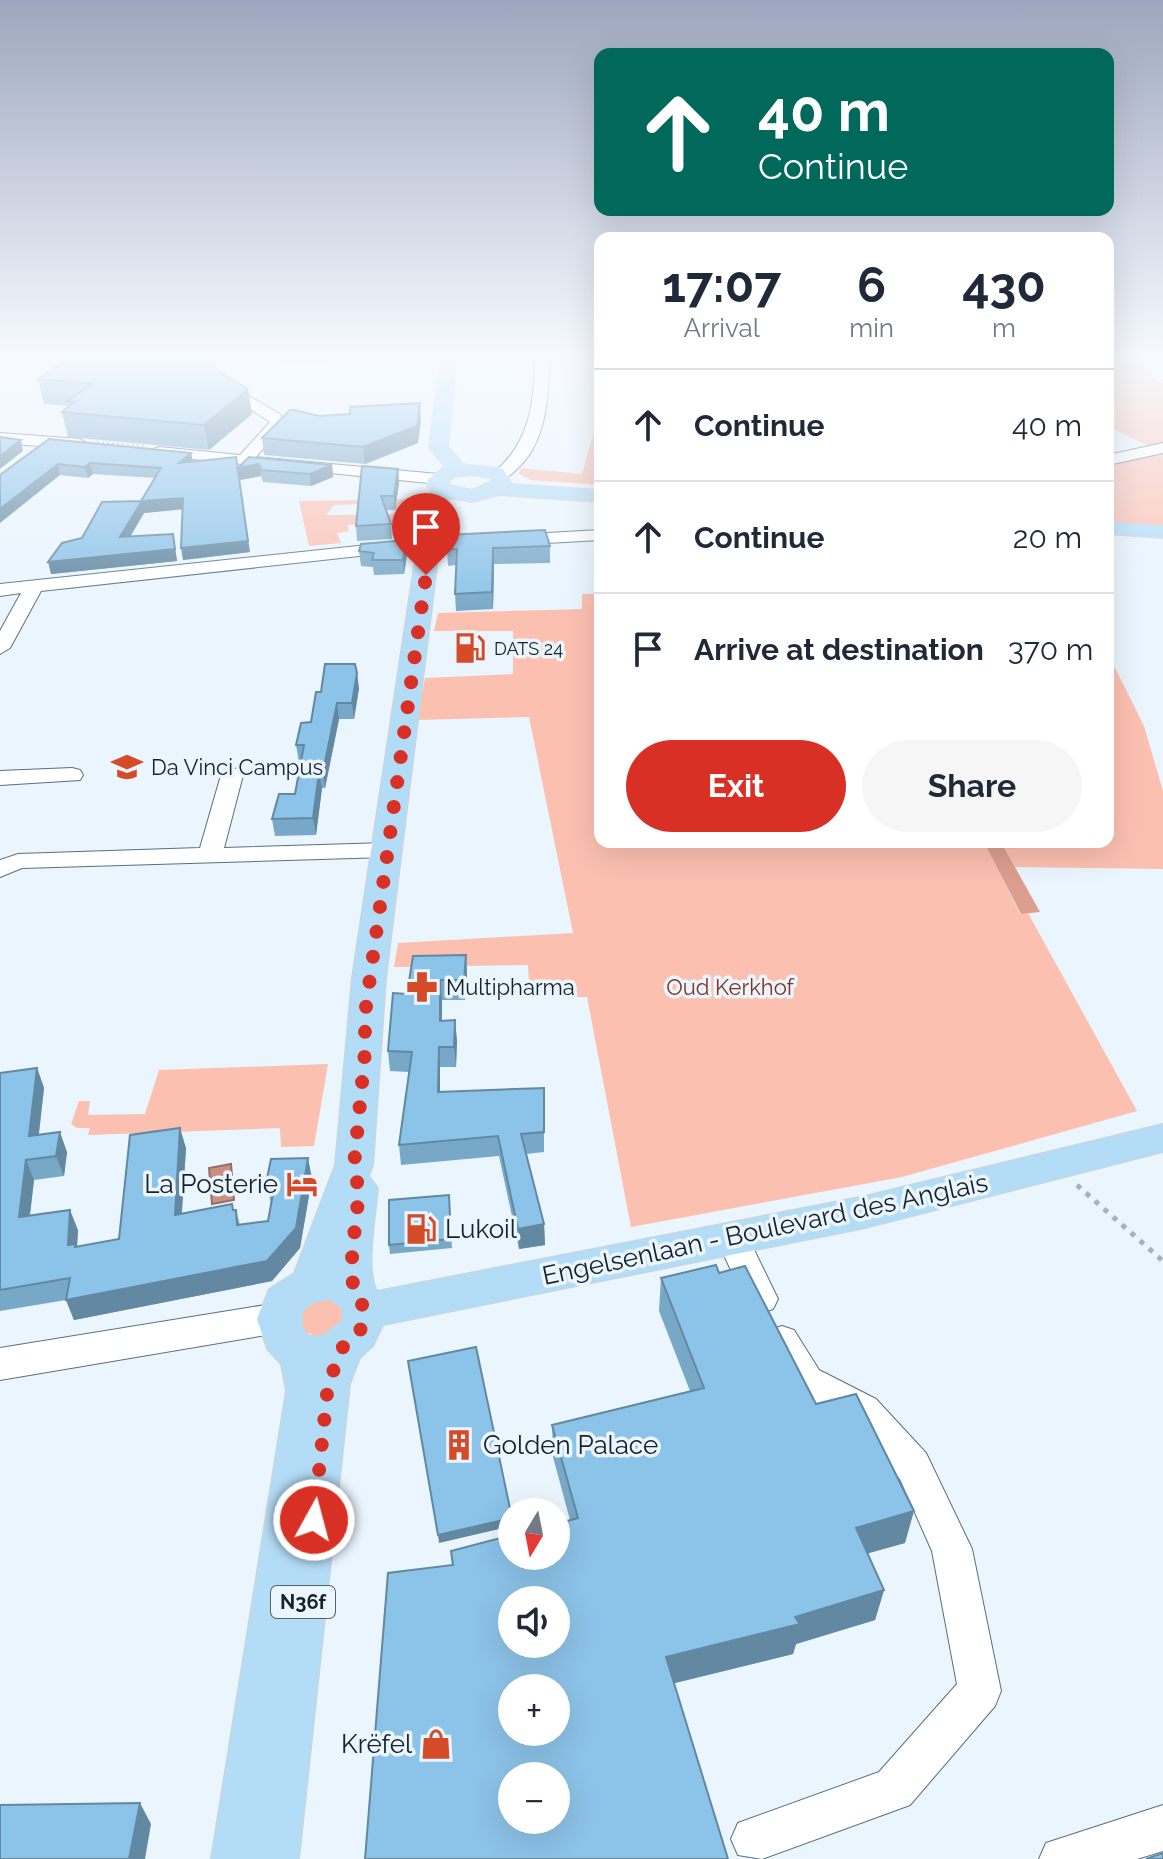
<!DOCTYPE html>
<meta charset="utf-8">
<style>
:root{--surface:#fff;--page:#f6f6f7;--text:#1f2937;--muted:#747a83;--line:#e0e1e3;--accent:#d93025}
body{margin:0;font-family:Raleway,sans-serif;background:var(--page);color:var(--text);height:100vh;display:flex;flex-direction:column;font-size:30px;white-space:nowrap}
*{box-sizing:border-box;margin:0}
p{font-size:26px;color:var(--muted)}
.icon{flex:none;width:44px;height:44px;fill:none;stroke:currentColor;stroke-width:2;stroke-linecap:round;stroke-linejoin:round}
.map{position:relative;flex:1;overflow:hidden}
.drawer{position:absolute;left:594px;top:232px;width:520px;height:616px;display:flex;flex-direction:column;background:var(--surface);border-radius:16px;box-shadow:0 8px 32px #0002}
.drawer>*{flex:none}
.banner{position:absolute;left:594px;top:48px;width:520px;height:168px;border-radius:16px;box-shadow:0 8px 32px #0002;background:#00695c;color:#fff;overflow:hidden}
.needle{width:52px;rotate:190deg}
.fabs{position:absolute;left:498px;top:1498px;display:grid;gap:16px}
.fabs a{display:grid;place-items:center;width:72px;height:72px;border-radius:50%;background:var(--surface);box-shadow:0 8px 32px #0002;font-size:40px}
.pin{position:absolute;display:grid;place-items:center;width:68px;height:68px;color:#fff;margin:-82px -34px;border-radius:50% 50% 50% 0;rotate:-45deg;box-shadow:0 0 8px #0007}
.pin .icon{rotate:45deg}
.me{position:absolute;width:88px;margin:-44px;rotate:7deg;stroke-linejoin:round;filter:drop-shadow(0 0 6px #0008)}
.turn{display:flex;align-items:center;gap:28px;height:168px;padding:0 32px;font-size:36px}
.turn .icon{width:104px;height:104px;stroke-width:2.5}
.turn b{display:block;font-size:56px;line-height:68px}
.eta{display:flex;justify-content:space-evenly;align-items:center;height:136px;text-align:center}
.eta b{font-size:48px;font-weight:700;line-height:56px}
.primary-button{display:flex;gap:16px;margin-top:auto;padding:16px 32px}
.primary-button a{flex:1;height:92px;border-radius:48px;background:var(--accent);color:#fff;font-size:32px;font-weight:700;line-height:92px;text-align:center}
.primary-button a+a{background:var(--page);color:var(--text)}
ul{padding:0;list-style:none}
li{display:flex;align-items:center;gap:24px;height:112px;padding:0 32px;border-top:2px solid var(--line)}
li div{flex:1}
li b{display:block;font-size:30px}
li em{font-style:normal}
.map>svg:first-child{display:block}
.green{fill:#fcc0b1}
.forest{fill:#dc9f8f}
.water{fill:#cc9080;stroke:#956f66;stroke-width:2}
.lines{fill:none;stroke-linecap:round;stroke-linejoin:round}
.minor-casing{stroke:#577082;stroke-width:2}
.major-casing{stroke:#d0d3d4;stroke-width:2}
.path-far1{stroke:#a6b1b9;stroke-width:2;stroke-dasharray:2 3;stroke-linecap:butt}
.path{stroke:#a6b1b9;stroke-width:5;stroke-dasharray:5 7;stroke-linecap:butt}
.minor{fill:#fff;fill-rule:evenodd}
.major{fill:#b3dcf7;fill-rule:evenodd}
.wall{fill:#78a8c8}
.shaded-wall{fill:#6288a2}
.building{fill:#8cc3e8;stroke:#6288a2;stroke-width:2;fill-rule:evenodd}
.route{stroke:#d93025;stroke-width:14;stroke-dasharray:0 25.2}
.labels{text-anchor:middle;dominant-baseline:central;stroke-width:7;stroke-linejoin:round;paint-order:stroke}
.far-poi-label{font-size:18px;fill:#162128;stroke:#eaf5fe;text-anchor:start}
.shield{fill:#eaf5fe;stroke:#566168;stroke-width:2}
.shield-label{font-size:20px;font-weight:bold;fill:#162128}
.poi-label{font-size:22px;fill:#162128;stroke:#eaf5fe;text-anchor:start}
.park-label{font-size:22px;fill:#7f3523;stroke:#eaf5fe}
.near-poi-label{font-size:26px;fill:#162128;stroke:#eaf5fe;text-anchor:end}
.near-street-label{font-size:26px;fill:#162128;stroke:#eaf5fe}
</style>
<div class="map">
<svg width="1163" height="1859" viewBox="0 0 1163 1859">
<rect width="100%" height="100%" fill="#eaf5fe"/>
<g class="green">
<polygon points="1108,353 1136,353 1157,382 1163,383 1163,445 1152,448 1108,426"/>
<polygon points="600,423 600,485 531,480 519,474 521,468 582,474 594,431"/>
<polygon points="1163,450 1163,526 1108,521 1108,463"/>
<path d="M415 499 414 509 395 510 396 503 334 505 326 515 414 514 412 530C389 532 370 523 347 525L349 531 337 533 341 543 309 546 299 501Z"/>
<polygon points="582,594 600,594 600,842 985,842 1020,914 1028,913 1137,1111 902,1177 631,1227 587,997 530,997 528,965 394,967 398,943 573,933 529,717 417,720 425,678 513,674 513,631 434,631 438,613 582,609"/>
<polygon points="1108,654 1144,726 1163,791 1163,869 1015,867 1001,842 1108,842"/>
<polygon points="328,1064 314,1146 281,1147 280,1128 88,1135 90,1128 77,1128 71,1124 79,1101 90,1101 88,1115 145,1114 159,1070"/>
<polygon points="323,1298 337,1303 342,1311 342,1320 326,1335 315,1336 301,1330 300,1312 307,1304"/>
</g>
<polygon class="forest" points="984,842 1001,842 1040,912 1021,914"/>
<polygon class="water" points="231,1164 234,1200 212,1204 209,1168"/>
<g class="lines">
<defs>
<g id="minor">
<path d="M535 353H549C549 392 548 442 516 470 509 477 504 480 494 478V472C531 443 535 397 535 353Z"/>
<polygon points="226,383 280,414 285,423 256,457 438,474 446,479 438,484 154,455 154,449 159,447 240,455 270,422 221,390 219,387"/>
<polygon points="0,433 80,439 88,444 80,449 0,443"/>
<polygon points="1163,443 1163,453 1108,465 1108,455"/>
<polygon points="600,530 600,540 405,551 41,591 10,648 0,654 0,631 21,593 0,596 0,584 405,541"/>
<polygon points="72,768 80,770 83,775 80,780 0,785 0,771"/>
<polygon points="232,768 240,770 243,775 224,848 387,843 396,845 399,850 396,855 387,857 22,868 0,877 0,860 18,854 200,848 221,775 224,770"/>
<polygon points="732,1225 744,1229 778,1299 773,1309 761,1313 749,1309 716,1238 720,1229"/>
<polygon points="278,1303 290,1308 295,1318 290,1328 278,1333 0,1380 0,1348"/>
<polygon points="782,1326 794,1330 819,1370 876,1399 926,1453 972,1549 1001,1691 995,1706 910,1805 762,1859 738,1855 731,1839 738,1823 879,1772 957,1684 932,1551 900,1479 850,1423 793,1392 764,1341 770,1330"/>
<polygon points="1163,1805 1163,1851 1137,1859 1039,1859 1046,1843"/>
</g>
<g id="major">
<path d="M441 353H457L448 447 463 464 503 469 512 484 600 490V502L499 495 472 502 449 498 442 526 386 978 373 1165 369 1176 378 1188C376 1213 365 1270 377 1291L865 1196 1163 1124V1152L865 1228 383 1325 373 1346 360 1358 350 1384 299 1859H211L286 1391 281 1364 267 1349 257 1319 269 1289 294 1273 335 1165 352 978 420 526 431 491 427 486 428 479 445 467 429 448ZM471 475 490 478 492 481 472 490 447 484 454 477ZM329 1299 342 1308V1321L322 1336H309L302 1328V1312L312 1303Z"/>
<polygon points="1108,522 1163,526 1163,538 1108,534"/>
</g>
</defs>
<use href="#minor" class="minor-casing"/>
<use href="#major" class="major-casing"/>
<polyline class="path-far1" points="97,442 144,446"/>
<polyline class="path" points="1077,1185 1163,1261"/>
<use href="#minor" class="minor"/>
<use href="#major" class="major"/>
</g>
<g class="wall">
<polygon points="72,353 207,353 215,369 252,414 209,450 68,437 62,412 68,406 44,404 38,379 73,357"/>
<polygon points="276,353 422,353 421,360 277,362"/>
<polygon points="319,416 421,420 418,443 365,464 264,455 262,438"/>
<polygon points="49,439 191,453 193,462 250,552 183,560 182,509 144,513 130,536 173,534 177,561 51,574 82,538 141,501 155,478 93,474 88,478 60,475"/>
<polygon points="332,465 333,477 311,486 263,482 261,476 240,480 238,468"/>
<polygon points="398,469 399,483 395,510 386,510 391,524 392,539 357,541 356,526"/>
<polygon points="446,535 550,546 550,563 494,564 493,609 456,611 455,594 456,565 448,566"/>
<polygon points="359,551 407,555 404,574 374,575 373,567 361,566"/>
<polygon points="359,688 354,719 339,719 325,788 322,788 316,835 275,836 272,819 295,794 301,762 299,762 296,745 311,722"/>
<polygon points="466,955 467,975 465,1000 442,1000 442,1021 457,1040 456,1067 440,1067 440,1092 544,1088 544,1152 526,1154 544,1224 545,1245 519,1249 499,1156 401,1165 399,1145 409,1072 390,1071 388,1051 407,994"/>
<polygon points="37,1068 44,1088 39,1134 67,1152 64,1176 34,1180 30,1216 78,1230 77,1247 119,1239 186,1148 182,1214 236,1210 240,1225 268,1221 271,1203 266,1183 312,1178 300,1248 272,1281 74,1320 66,1300 0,1311 0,1073"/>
<polygon points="449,1195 452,1248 390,1254 389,1245"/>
<polygon points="719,1273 816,1404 905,1543 867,1553 884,1590 875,1620 796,1644 793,1654 674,1683 452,1565 451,1551 570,1520 553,1457 552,1425 690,1391 659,1311 661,1278"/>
</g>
<g class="shaded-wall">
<polygon points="248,389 252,414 209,450 204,425"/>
<polygon points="420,403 421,420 418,443 365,464 363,447"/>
<polygon points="21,440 23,451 0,469 0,456"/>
<polygon points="191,453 193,464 179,463"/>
<polygon points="236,457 250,552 183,560 181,548"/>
<polygon points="90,463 93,474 88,478 85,467"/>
<polygon points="58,464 60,475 0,523 0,509"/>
<polygon points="259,464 261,476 240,480 238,468"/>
<polygon points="332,465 333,477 311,486 310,474"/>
<polygon points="398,469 399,483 395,510 394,496"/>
<polygon points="183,498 185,509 144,513 123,549 120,537 142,501"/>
<polygon points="173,534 177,561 51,574 48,562"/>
<polygon points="406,540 407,555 404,574 403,560"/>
<polygon points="493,548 494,564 493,609 492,592"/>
<polygon points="357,673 359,688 354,719 352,703"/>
<polygon points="337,703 339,719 325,788 323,772"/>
<polygon points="319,772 322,788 316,835 313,818"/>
<polygon points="466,955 467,975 465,1000 464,980"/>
<polygon points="440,980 442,1000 442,1041 440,1021"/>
<polygon points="455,1020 457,1040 456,1067 454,1047"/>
<polygon points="439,1047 440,1067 440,1112 438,1092"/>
<polygon points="37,1068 44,1088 36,1156 29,1136"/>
<polygon points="180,1128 186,1148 180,1235 175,1215"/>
<polygon points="60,1132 67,1152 64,1176 56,1156"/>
<polygon points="308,1158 312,1178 300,1248 272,1281 74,1320 66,1300 267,1261"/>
<polygon points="26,1160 34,1180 27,1237 19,1217"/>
<polygon points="70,1210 78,1230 77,1245 84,1264 68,1245"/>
<polygon points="544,1224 545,1245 519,1249 518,1229"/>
<polygon points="914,1511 905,1543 848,1559 856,1528"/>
<polygon points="512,1518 512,1526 439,1543 438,1535"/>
<polygon points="884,1590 875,1620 796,1644 793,1654 663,1686 666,1657"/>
<polygon points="140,1803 151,1824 145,1859 129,1859"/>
</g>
<g class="building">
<polygon points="78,353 207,353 214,361 215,369 248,389 204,425 62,412 74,402 67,401 92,384 38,379"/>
<polygon points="420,403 417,426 363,447 262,438 290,410 294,410 319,416 350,414 350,407"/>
<polygon points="0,437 21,440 0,456"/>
<polygon points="49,439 191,453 179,463 236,457 248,541 181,548 183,498 142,501 120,537 173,534 175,549 48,562 62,543 82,538 102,502 141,501 161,468 90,463 85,467 58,464 0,509 0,475"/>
<polygon points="249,457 332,465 310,474 261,470 259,464 238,468"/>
<polygon points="362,466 398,469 394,496 381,496 391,524 356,526"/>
<polygon points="545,530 550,546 493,548 492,592 455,594 457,549 446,549 446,535"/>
<polygon points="406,540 403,560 372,560 374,553 359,551 361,544"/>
<polygon points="325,664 355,664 357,673 352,703 337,703 323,772 319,772 313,818 272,819 279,794 295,794 304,745 296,745 301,723 311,722 316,692 321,692"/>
<polygon points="466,955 464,980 440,980 440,1021 455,1020 454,1047 439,1047 438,1092 544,1088 544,1132 521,1134 544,1224 518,1229 498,1136 399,1145 412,1052 388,1051 393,993 407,994 413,956"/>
<polygon points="37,1068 29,1136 60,1132 56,1156 26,1160 19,1217 70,1210 68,1245 76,1244 75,1247 119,1239 130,1135 180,1128 175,1215 232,1204 233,1210 236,1210 237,1225 268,1221 275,1183 266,1183 271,1159 308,1158 296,1228 267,1261 66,1300 70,1278 0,1290 0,1073"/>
<polygon points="449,1195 451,1239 389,1245 389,1200"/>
<path d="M716 1265 719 1273 745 1266 816 1404 856 1394 914 1511 856 1528 884 1590 795 1617 800 1624 666 1657 728 1859H365L388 1573 453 1565 451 1551 512 1535V1556H556V1524L578 1518 552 1425 704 1388 661 1278ZM512 1600H556V1644H512ZM512 1688H556V1732H512ZM512 1776H556V1820H512Z"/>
<polygon points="476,1347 512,1518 438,1535 408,1361"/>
<polygon points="140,1803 129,1859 0,1859 0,1805"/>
<polygon points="1163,1853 1163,1859 1146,1859"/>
</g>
<linearGradient id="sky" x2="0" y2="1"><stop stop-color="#9da6be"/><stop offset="0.58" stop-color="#f6faff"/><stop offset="1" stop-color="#f6faff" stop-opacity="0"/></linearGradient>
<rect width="1163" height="613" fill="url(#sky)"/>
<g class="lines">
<polyline class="route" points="314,1520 328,1384 343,1347 360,1331 363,1321 362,1303 353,1291 352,1253 359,1193 354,1165 365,1052 365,1014 426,575"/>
</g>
<defs>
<symbol id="fuel-bare" viewBox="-9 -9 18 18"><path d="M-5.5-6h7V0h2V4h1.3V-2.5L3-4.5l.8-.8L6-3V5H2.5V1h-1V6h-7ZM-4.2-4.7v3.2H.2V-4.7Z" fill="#d54b28" stroke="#eaf5fe" stroke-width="2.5" paint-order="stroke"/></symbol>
<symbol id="school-bare" viewBox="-9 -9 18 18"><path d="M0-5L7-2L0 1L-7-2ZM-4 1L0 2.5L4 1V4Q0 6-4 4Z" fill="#d54b28" stroke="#eaf5fe" stroke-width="2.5" paint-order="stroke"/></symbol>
<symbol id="pharmacy-bare" viewBox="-9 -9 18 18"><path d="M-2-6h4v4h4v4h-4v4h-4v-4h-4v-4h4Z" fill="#d54b28" stroke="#eaf5fe" stroke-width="2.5" paint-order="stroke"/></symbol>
<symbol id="hotel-bare" viewBox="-9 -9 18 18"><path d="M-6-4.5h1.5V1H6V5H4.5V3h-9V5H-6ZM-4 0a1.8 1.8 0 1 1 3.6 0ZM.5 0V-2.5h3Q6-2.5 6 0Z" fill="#d54b28" stroke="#eaf5fe" stroke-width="2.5" paint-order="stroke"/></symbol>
<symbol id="building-bare" viewBox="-9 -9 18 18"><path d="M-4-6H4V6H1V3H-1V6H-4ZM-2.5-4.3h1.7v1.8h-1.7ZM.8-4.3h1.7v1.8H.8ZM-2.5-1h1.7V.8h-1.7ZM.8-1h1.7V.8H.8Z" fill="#d54b28" stroke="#eaf5fe" stroke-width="2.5" paint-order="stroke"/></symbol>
<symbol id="shop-bare" viewBox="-9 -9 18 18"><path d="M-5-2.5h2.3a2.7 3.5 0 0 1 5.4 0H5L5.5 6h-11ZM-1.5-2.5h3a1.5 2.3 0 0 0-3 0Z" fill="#d54b28" stroke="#eaf5fe" stroke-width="2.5" paint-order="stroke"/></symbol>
</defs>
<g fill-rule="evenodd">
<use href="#fuel-bare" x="448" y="626" width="44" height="44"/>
<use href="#school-bare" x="105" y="745" width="44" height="44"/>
<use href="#pharmacy-bare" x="400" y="965" width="44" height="44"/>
<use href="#hotel-bare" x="280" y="1162" width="44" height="44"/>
<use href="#fuel-bare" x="399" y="1207" width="44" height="44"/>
<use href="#building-bare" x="437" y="1423" width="44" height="44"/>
<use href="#shop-bare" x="414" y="1722" width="44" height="44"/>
</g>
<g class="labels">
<g class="far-poi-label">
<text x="494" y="648">DATS 24</text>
</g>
<rect class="shield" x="271" y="1586" width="64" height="32" rx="6"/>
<g class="shield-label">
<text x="303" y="1602">N36f</text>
</g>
<g class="poi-label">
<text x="151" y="767">Da Vinci Campus</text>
<text x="446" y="987">Multipharma</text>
</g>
<g class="park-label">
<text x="730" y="987">Oud Kerkhof</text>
</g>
<g class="near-poi-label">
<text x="278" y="1184">La Posterie</text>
<text x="445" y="1229" text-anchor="start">Lukoil</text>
<text x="483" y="1445" text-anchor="start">Golden Palace</text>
<text x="412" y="1744">Krëfel</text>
</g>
<g class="near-street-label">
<text transform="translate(765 1229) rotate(-12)">Engelsenlaan - Boulevard des Anglais</text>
</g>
</g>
</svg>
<div class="fabs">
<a><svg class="needle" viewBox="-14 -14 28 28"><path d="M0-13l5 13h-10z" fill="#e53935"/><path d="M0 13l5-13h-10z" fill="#747a83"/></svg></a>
<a><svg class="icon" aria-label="sound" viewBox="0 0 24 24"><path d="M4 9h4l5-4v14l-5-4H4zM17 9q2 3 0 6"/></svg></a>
<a>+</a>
<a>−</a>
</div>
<div class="pin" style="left:426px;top:575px;background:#d93025"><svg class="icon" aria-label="arrive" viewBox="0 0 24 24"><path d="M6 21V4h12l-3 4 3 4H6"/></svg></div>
<svg class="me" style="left:314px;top:1520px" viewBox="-20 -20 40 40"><circle r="17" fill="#d93025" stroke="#fff" stroke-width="3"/><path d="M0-11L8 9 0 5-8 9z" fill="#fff"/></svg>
<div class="banner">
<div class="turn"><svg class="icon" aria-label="ahead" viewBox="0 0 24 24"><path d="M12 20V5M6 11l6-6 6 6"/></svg><div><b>40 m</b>Continue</div></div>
</div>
<section class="drawer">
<div class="eta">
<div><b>17:07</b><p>Arrival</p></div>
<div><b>6</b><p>min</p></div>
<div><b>430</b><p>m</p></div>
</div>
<ul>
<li><svg class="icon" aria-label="ahead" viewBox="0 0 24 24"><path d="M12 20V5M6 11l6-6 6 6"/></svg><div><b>Continue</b></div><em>40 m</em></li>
<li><svg class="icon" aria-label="ahead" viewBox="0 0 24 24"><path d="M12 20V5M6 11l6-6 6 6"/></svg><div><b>Continue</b></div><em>20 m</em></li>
<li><svg class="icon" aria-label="arrive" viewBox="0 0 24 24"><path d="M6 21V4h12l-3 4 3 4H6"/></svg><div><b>Arrive at destination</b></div><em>370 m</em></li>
</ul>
<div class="primary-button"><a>Exit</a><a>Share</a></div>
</section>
</div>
